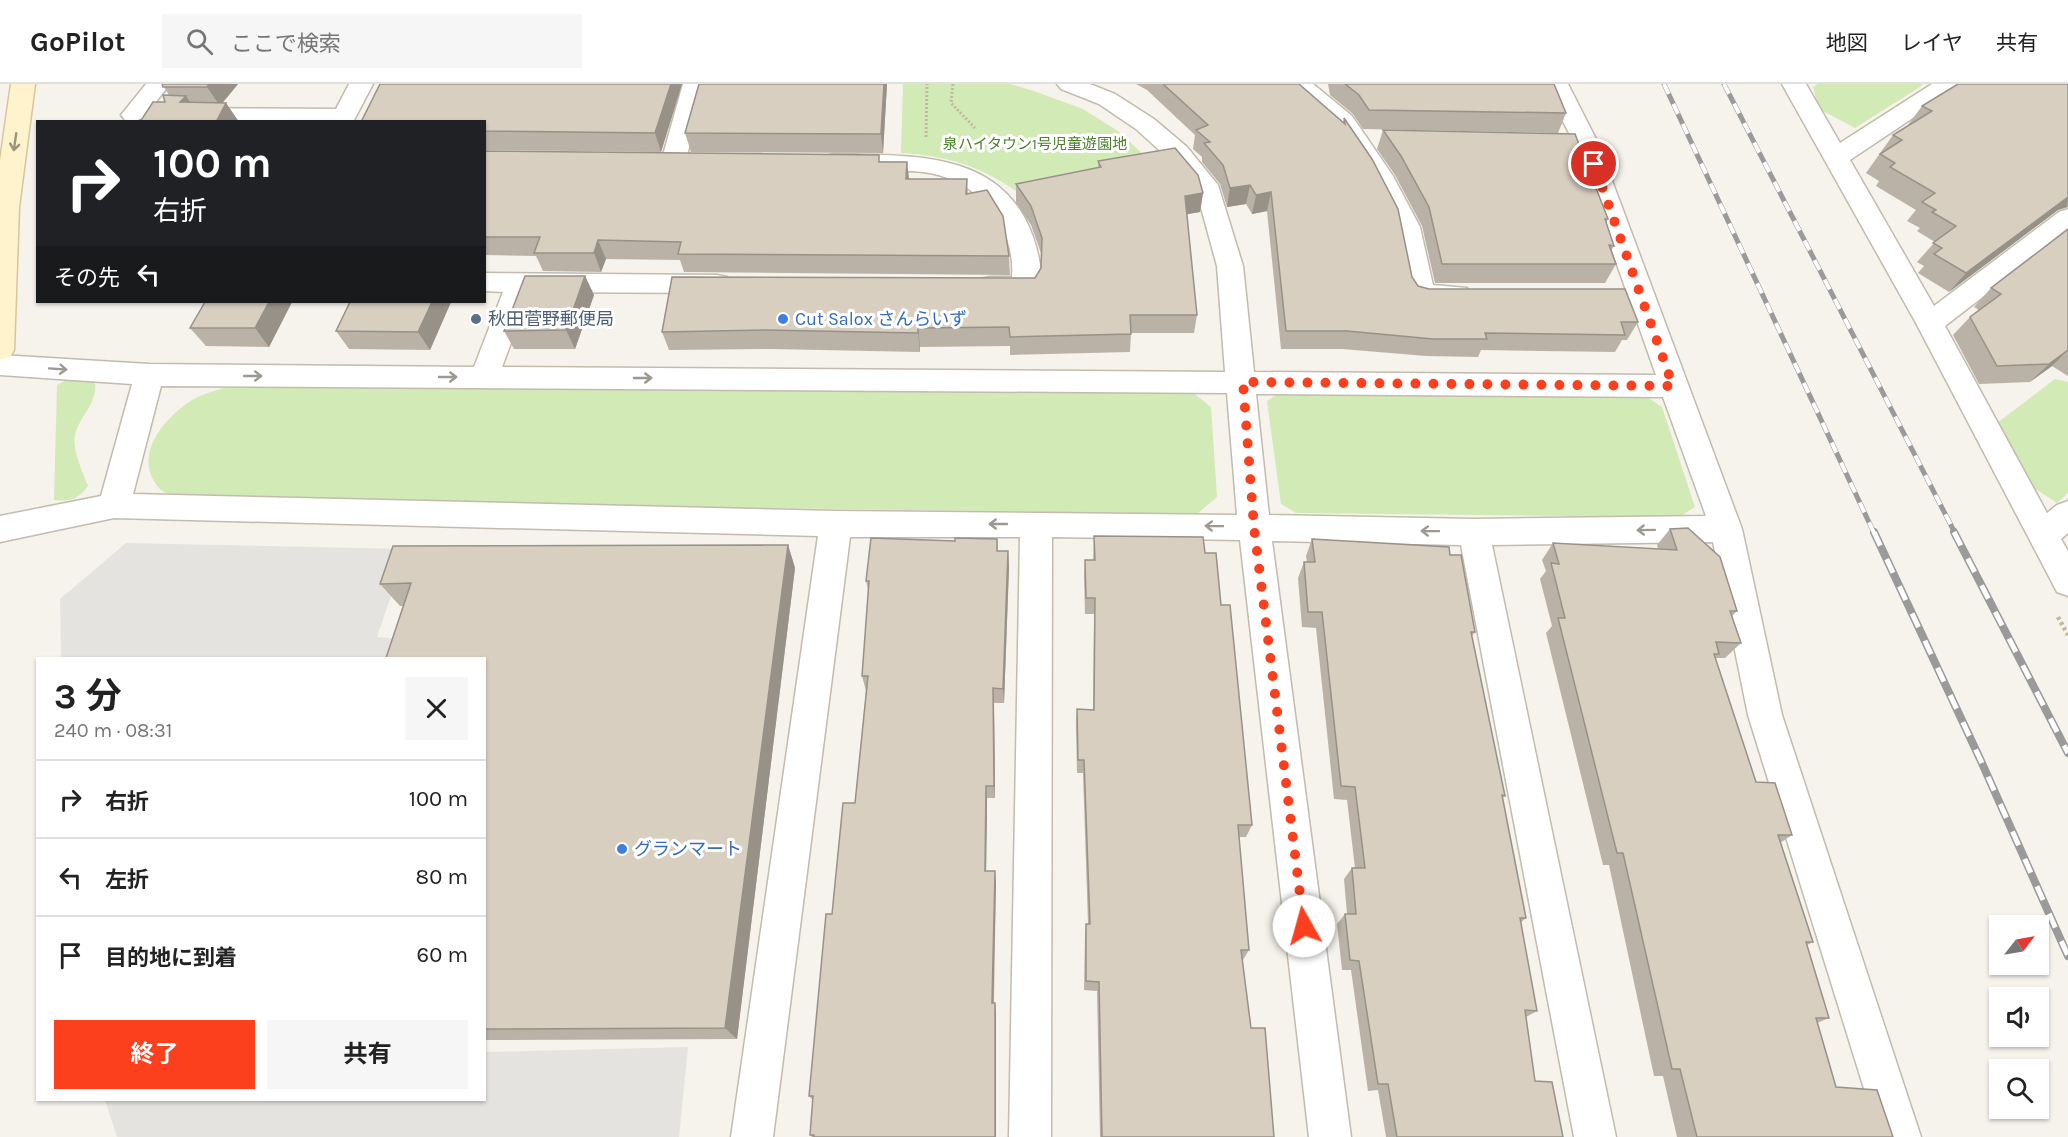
<!DOCTYPE html>
<html lang="ja">
<meta charset="utf-8">
<style>
:root{--surface:#fff;--page:#f6f6f6;--text:#222;--muted:#767676;--line:#e0e0e0;--accent:#fc3f1d}
body{margin:0;font-family:Karla,"Noto Sans JP",sans-serif;background:var(--page);color:var(--text);height:100vh;display:flex;flex-direction:column;font-size:22px;white-space:nowrap}
*{box-sizing:border-box;margin:0}
p{font-size:20px;color:var(--muted)}
.icon{flex:none;width:33px;height:33px;fill:none;stroke:currentColor;stroke-width:2;stroke-linecap:round;stroke-linejoin:round}
.map{position:relative;flex:1;overflow:hidden}
.drawer{position:absolute;left:36px;top:573px;width:450px;height:444px;display:flex;flex-direction:column;background:var(--surface);border-radius:0px;box-shadow:0 2px 4px #0004}
.drawer>*{flex:none}
.guide{position:absolute;left:36px;top:36px;width:450px;height:183px;border-radius:0px;box-shadow:0 2px 4px #0004;background:#202124;color:#fff;overflow:hidden}
.needle{width:39px;rotate:59deg}
.tools{position:absolute;left:1989px;top:831px;display:grid;gap:12px}
.tools a{display:grid;place-items:center;width:60px;height:60px;border-radius:0px;background:var(--surface);box-shadow:0 2px 4px #0004;font-size:30px}
.pin{position:absolute;display:grid;place-items:center;width:51px;height:51px;color:#fff;margin:-26px;border:3px solid #fff;border-radius:50%;box-shadow:0 2px 6px #0007}
.me{position:absolute;width:66px;margin:-33px;rotate:353deg;stroke-linejoin:round;filter:drop-shadow(0 0 4px #0008)}
.turn{display:flex;align-items:center;gap:21px;height:126px;padding:0 18px;font-size:27px}
.turn .icon{width:78px;height:78px;stroke-width:2.5}
.turn b{display:block;font-size:42px;line-height:51px}
.then{display:flex;align-items:center;height:57px;padding:0 18px;background:#0003;gap:12px;font-size:22px}
.round{display:grid;place-items:center;flex:none;width:63px;height:63px;border-radius:0px;background:var(--page)}
.headline{display:flex;align-items:center;justify-content:space-between;height:102px;padding:0 18px}
h1{font-size:36px;font-weight:700;line-height:45px}
.primary-button{display:flex;gap:12px;margin-top:auto;padding:12px 18px}
.primary-button a{flex:1;height:69px;border-radius:0px;background:var(--accent);color:#fff;font-size:24px;font-weight:700;line-height:69px;text-align:center}
.primary-button a+a{background:var(--page);color:var(--text)}
ul{padding:0;list-style:none}
li{display:flex;align-items:center;gap:18px;height:78px;padding:0 18px;border-top:2px solid var(--line)}
li div{flex:1}
li b{display:block;font-size:22px}
li em{font-style:normal}
header{display:flex;align-items:center;gap:36px;box-sizing:border-box;height:84px;padding:0 30px;background:var(--surface);border-bottom:2px solid var(--line)}
header strong{font-size:28px}
nav{display:flex;gap:33px;margin-inline-start:auto;font-size:21px}
.search{width:420px;height:54px;background:var(--page);display:flex;align-items:center;gap:15px;box-sizing:border-box;padding:0 21px;border-radius:0px;color:var(--muted);font-size:22px}
.map>svg:first-child{display:block}
.green{fill:#d2eab5}
.parking{fill:#e5e3e0}
.lines{fill:none;stroke-linecap:round;stroke-linejoin:round}
.street-casing{stroke:#c2bbae;stroke-width:3}
.secondary-casing{stroke:#d6c79b;stroke-width:3}
.path-far1{stroke:#c4b79f;stroke-width:3;stroke-dasharray:2 2;stroke-linecap:butt}
.path{stroke:#c4b79f;stroke-width:4.5;stroke-dasharray:3 3;stroke-linecap:butt}
.street{fill:#fff;fill-rule:evenodd}
.secondary{fill:#fff3cd;fill-rule:evenodd}
.rail-far1-casing{stroke:#9a9a9a;stroke-width:5}
.rail-casing{stroke:#9a9a9a;stroke-width:8}
.rail-far1{stroke:#fff;stroke-width:4;stroke-dasharray:11;stroke-linecap:butt}
.rail{stroke:#fff;stroke-width:5;stroke-dasharray:15;stroke-linecap:butt}
.wall{fill:#bab2a6}
.shaded-wall{fill:#979187}
.building{fill:#d8cfc1;stroke:#979187;stroke-width:1.5}
.oneway{stroke:#9c937c}
.oneway2{stroke:#9c9892}
.route{stroke:#fc3f1d;stroke-width:10;stroke-dasharray:0 18}
.service-dot{fill:#5c6f8a;stroke:#fff;stroke-width:2}
.shop-dot{fill:#3f7fe0;stroke:#fff;stroke-width:2}
.labels{text-anchor:middle;dominant-baseline:central;stroke-width:6;stroke-linejoin:round;paint-order:stroke}
.far-park-label{font-size:15px;fill:#4a7f2a;stroke:#fff}
.service-label{font-size:18px;fill:#4e5e75;stroke:#fff;text-anchor:start}
.shop-label{font-size:18px;fill:#366cbe;stroke:#fff;text-anchor:start}
</style>
<header>
<strong>GoPilot</strong>
<div class="search"><svg class="icon" aria-label="search" viewBox="0 0 24 24"><circle cx="10" cy="10" r="6"/><path d="M15 15l6 6"/></svg>ここで検索</div>
<nav><a>地図</a><a>レイヤ</a><a>共有</a></nav>
</header>
<div class="map">
<svg width="2068" height="1053" viewBox="0 0 2068 1053">
<rect width="100%" height="100%" fill="#f6f3ec"/>
<g class="green">
<path d="M903 0H1010L1034 7 1083 25 1118 47 1147 74 1026 114C985 84 952 72 901 69Z"/>
<polygon points="1818,0 1920,0 1923,1 1855,44 1819,25 1813,3"/>
<path d="M68 295 95 298C98 319 80 331 75 351 72 367 83 388 88 402 78 415 71 418 54 416L57 301Z"/>
<polygon points="2055,295 2068,298 2068,409 2057,419 2034,404 1997,339"/>
<path d="M251 297 1191 307 1211 323 1217 413 1197 430 185 416C177 413 165 410 160 405 130 373 165 332 194 315 211 306 232 302 251 297Z"/>
<polygon points="1279,309 1644,311 1662,323 1695,423 1679,433 1296,429 1281,420 1267,317"/>
</g>
<g class="parking">
<polygon points="126,459 407,465 377,553 409,556 402,574 61,574 60,515"/>
<polygon points="688,963 679,1053 117,1053 105,1016 484,1016 485,968"/>
</g>
<g class="lines">
<defs>
<g id="street">
<polygon points="146,0 170,0 151,24 336,25 349,0 373,0 353,38 125,36 121,31"/>
<polygon points="683,0 707,0 685,78 682,84 673,86 664,84 661,78"/>
<path d="M1057 0H1090L1115 10 1154 35 1187 63 1218 101 1243 182 1254 288 1656 291 1574 59 1544 0H1568L1598 59 1742 445 1782 631 1921 1053H1879L1748 631 1713 458 1492 461 1616 1053H1574L1461 461 1272 457 1351 1053H1309L1240 456 1052 453 1051 1053H1009L1020 453H850L773 1053H731L818 452 114 434 0 458V432L101 412 132 300 0 291V271L149 280 474 283 503 208 484 207V189L717 191 727 193 731 200 727 207 717 209 530 208 502 283 1225 288 1217 182 1197 109 1169 75 1136 45 1099 20 1061 5ZM161 302 1227 309 1237 431 836 427 133 410ZM1256 310 1663 313 1706 432 1474 435 1269 431Z"/>
<path d="M1287 0H1313L1352 32 1393 92 1420 143 1433 201 1467 204 1471 211 1467 218C1450 223 1429 223 1412 218L1408 211 1394 143 1368 93 1334 42Z"/>
<polygon points="1782,0 1806,0 1840,59 1932,0 1960,0 1956,5 1850,76 1934,222 2059,128 2068,125 2068,147 1945,242 2047,429 2057,421 2068,417 2068,449 2061,455 2068,467 2068,512 2057,508 1916,239"/>
<path d="M834 70C910 72 1002 65 1033 153 1039 171 1045 192 1035 210L1025 212 980 209 976 202 980 195 990 193H1012C1016 140 975 94 923 88 891 84 856 92 825 84L822 78 825 72Z"/>
</g>
<polygon id="secondary" points="11,0 35,0 19,123 14,266 10,273 0,276 0,77"/>
</defs>
<use href="#street" class="street-casing"/>
<use href="#secondary" class="secondary-casing"/>
<g class="path-far1">
<polyline points="953,0 951,19 975,44"/>
<polyline points="926,53 927,0"/>
</g>
<polyline class="path" points="2058,533 2068,551"/>
<use href="#street" class="street"/>
<use href="#secondary" class="secondary"/>
<defs>
<g id="rail-far1">
<polyline points="1664,0 1874,449"/>
<polyline points="1724,0 1955,449"/>
</g>
<g id="rail">
<polyline points="1874,448 1981,677 2068,872"/>
<polyline points="1954,448 2068,669"/>
</g>
</defs>
<use href="#rail-far1" class="rail-far1-casing"/>
<use href="#rail" class="rail-casing"/>
<use href="#rail-far1" class="rail-far1"/>
<use href="#rail" class="rail"/>
</g>
<g class="wall">
<polygon points="162,0 238,0 222,19 226,19 239,38 136,38 142,35 165,18 169,11"/>
<polygon points="380,0 682,0 661,68 484,66 484,38"/>
<polygon points="887,0 883,69 691,68 685,49"/>
<polygon points="1136,0 1299,0 1343,38 1344,34 1412,193 1418,202 1429,205 1638,238 1627,256 1622,256 1615,268 1481,266 1478,273 1426,272 1342,265 1281,265 1267,127 1252,130 1246,120 1227,123 1220,100 1202,78 1202,73 1193,65 1195,51 1147,6"/>
<polygon points="1328,0 1554,0 1566,29 1558,49 1363,45 1353,30 1330,11"/>
<polygon points="2068,0 2068,123 2058,126 1949,208 1918,189 1924,182 1917,178 1935,158 1917,147 1920,144 1907,137 1916,126 1876,102 1879,97 1866,89 1893,51 1909,41 1908,41 1922,22"/>
<polygon points="1383,46 1608,135 1606,139 1614,162 1611,167 1616,180 1605,199 1435,199 1422,142 1395,91 1377,65"/>
<polygon points="484,67 907,78 909,95 967,95 968,110 1009,172 1010,191 684,188 680,176 606,175 601,188 543,187 536,172 484,171"/>
<polygon points="1098,77 1203,109 1200,128 1187,130 1197,231 1194,249 1131,249 1130,268 1010,271 1010,262 920,263 920,268 771,265 669,266 662,248 1035,194 1041,184 1042,172 1031,141 1016,119 1016,100 1098,84"/>
<polygon points="2068,145 2068,292 2052,282 2030,298 1979,300 1953,251 1970,233 1979,226 1974,223 1991,204"/>
<polygon points="585,192 594,211 575,265 514,265 504,247"/>
<polygon points="205,218 292,218 269,263 206,262 190,244"/>
<polygon points="350,218 451,218 430,266 349,265 336,247"/>
<polygon points="1670,445 1737,527 1732,532 1741,559 1725,574 1715,574 1756,698 1792,751 1780,759 1813,858 1807,861 1829,934 1817,939 1836,1003 1893,1053 1677,1053 1663,992 1654,992 1609,781 1603,781 1546,549 1552,542 1540,495 1546,487 1542,476 1553,459 1658,465 1657,461"/>
<polygon points="1094,452 1205,469 1221,521 1252,741 1246,753 1239,753 1249,866 1243,876 1242,876 1251,944 1274,1053 1100,1053 1097,907 1084,906 1085,850 1086,840 1088,840 1083,689 1077,689 1076,639 1077,625 1093,626 1094,530 1085,530 1084,492 1085,476 1093,476"/>
<polygon points="997,455 998,467 1008,467 1009,483 1004,619 994,619 995,714 987,714 986,787 996,798 994,919 996,928 996,1053 812,1053 810,1051 813,1016 809,1012 832,830 855,719 866,607 862,592 868,506 866,497 955,457"/>
<polygon points="1312,455 1450,471 1475,548 1472,552 1505,712 1502,714 1526,834 1520,839 1537,927 1526,933 1535,997 1563,1053 1386,1053 1378,1006 1368,1007 1351,886 1342,886 1337,840 1345,830 1347,830 1344,795 1352,784 1355,784 1347,716 1334,715 1316,544 1302,543 1298,494 1304,478 1307,478 1306,472"/>
<polygon points="788,461 795,484 737,955 484,956 484,574 403,522 400,522 380,500"/>
</g>
<g class="shaded-wall">
<polygon points="209,0 238,0 220,22 207,3"/>
<polygon points="671,0 682,0 661,68 655,49"/>
<polygon points="884,0 887,0 883,69 881,50"/>
<polygon points="186,12 204,38 180,18"/>
<polygon points="226,19 239,38 216,38"/>
<polygon points="907,78 909,97 906,95"/>
<polygon points="1250,101 1246,120 1227,123 1230,104"/>
<polygon points="1271,108 1267,127 1252,130 1256,111"/>
<polygon points="1203,109 1200,128 1183,131 1185,112"/>
<polygon points="2068,113 2067,123 2058,126 1949,208 1966,189"/>
<polygon points="598,156 606,175 601,188 594,169"/>
<polygon points="585,192 594,211 575,265 566,246"/>
<polygon points="269,218 292,218 269,263 255,244"/>
<polygon points="432,218 451,218 430,266 418,248"/>
<polygon points="918,244 920,263 920,268 918,249"/>
<polygon points="2068,266 2052,282 2030,298 2049,280"/>
<polygon points="788,461 795,484 737,955 725,944"/>
<polygon points="1008,467 1009,483 1004,619 1003,605"/>
<polygon points="993,604 994,619 995,714 994,702"/>
<polygon points="986,702 987,714 986,798 985,787"/>
<polygon points="995,787 996,798 993,928 992,919"/>
<polygon points="995,919 996,928 996,1053 995,1053"/>
</g>
<g class="building">
<polygon points="162,0 209,0 207,3 163,3"/>
<polygon points="380,0 671,0 655,49 484,47 484,38 361,38"/>
<polygon points="699,0 884,0 881,50 685,49"/>
<polygon points="1163,0 1299,0 1345,40 1344,34 1372,75 1398,125 1412,193 1418,202 1429,205 1625,205 1638,238 1621,238 1625,251 1485,249 1487,255 1433,255 1347,247 1286,247 1271,108 1256,111 1250,101 1230,104 1223,81 1204,59 1210,58 1196,46 1208,41"/>
<polygon points="1345,0 1554,0 1566,29 1369,26 1359,11"/>
<polygon points="1958,0 2068,0 2068,113 1966,189 1934,170 1942,164 1933,159 1956,142 1932,128 1936,126 1922,118 1935,109 1890,83 1895,79 1880,70 1902,56 1893,51 1932,27 1922,22"/>
<polygon points="163,11 186,12 180,18 226,19 216,38 136,38 142,35 153,18 165,18"/>
<polygon points="1383,46 1575,50 1608,135 1605,135 1614,162 1609,161 1616,180 1442,180 1429,123 1401,72"/>
<polygon points="1175,64 1198,91 1203,109 1185,112 1197,231 1130,231 1131,250 1010,253 1009,243 918,244 918,249 766,246 662,248 672,193 1035,194 1041,184 1042,154 1031,122 1016,100 1101,83 1098,77"/>
<polygon points="484,67 879,71 879,78 907,78 906,95 967,95 966,110 987,106 1003,132 1009,172 678,170 681,158 598,156 594,169 534,169 540,153 484,153"/>
<polygon points="2068,145 2068,266 2049,280 1997,282 1970,233 2001,210 1991,204"/>
<polygon points="525,192 585,192 566,246 504,247"/>
<polygon points="205,218 269,218 255,244 190,244"/>
<polygon points="350,218 432,218 418,248 336,247"/>
<polygon points="1688,444 1720,473 1737,527 1730,527 1741,559 1716,558 1719,570 1714,570 1756,698 1775,699 1792,751 1778,751 1813,858 1806,858 1829,934 1816,934 1836,1003 1877,1006 1893,1053 1697,1053 1680,985 1672,985 1623,769 1617,769 1558,534 1565,534 1551,479 1559,480 1553,459 1677,466 1670,445"/>
<polygon points="1094,452 1203,453 1205,469 1216,469 1221,521 1230,521 1252,741 1238,741 1249,866 1241,866 1251,944 1265,944 1274,1053 1102,1053 1099,898 1086,897 1086,840 1090,840 1084,676 1078,676 1077,625 1094,626 1095,514 1086,514 1085,476 1095,476"/>
<polygon points="871,454 955,457 955,454 997,455 997,467 1008,467 1003,605 993,604 994,702 986,702 985,787 995,787 992,919 995,919 995,1053 814,1053 814,1051 810,1051 813,1012 809,1012 826,830 832,830 843,719 855,719 868,592 862,592 869,497 866,497"/>
<polygon points="1312,455 1449,463 1450,471 1461,471 1475,548 1471,548 1505,712 1502,711 1526,834 1520,834 1537,927 1525,926 1535,997 1552,998 1563,1053 1397,1053 1388,1000 1378,1000 1359,877 1350,876 1345,830 1356,830 1352,784 1365,784 1355,703 1341,702 1322,528 1308,528 1304,478 1315,478"/>
<polygon points="788,461 725,944 484,945 484,574 386,574 411,499 380,500 393,462"/>
</g>
<defs><path id="oneway-shaft" d="M-6 0H5M1.5-3L5.5 0L1.5 3" fill="none" stroke-width="1.6" stroke-linecap="round" stroke-linejoin="round" transform="scale(1.5)"/></defs>
<use class="oneway" href="#oneway-shaft" transform="translate(15 58) rotate(98)"/>
<g class="oneway2">
<use href="#oneway-shaft" transform="translate(58 285) rotate(4)"/>
<use href="#oneway-shaft" transform="translate(253 292)"/>
<use href="#oneway-shaft" transform="translate(448 293)"/>
<use href="#oneway-shaft" transform="translate(643 294)"/>
<use href="#oneway-shaft" transform="translate(998 440) rotate(-180)"/>
<use href="#oneway-shaft" transform="translate(1214 442) rotate(-179)"/>
<use href="#oneway-shaft" transform="translate(1646 446) rotate(179)"/>
<use href="#oneway-shaft" transform="translate(1430 447) rotate(-179)"/>
</g>
<g class="lines">
<polyline class="route" points="1304,842 1254,443 1243,298 1673,302 1594,80"/>
</g>
<circle class="service-dot" cx="476" cy="235" r="6"/>
<g class="shop-dot">
<circle cx="783" cy="235" r="6"/>
<circle cx="622" cy="765" r="6"/>
</g>
<g class="labels">
<g class="far-park-label">
<text x="1035" y="60">泉ハイタウン1号児童遊園地</text>
</g>
<g class="service-label">
<text x="488" y="235">秋田菅野郵便局</text>
</g>
<g class="shop-label">
<text x="795" y="235">Cut Salox さんらいず</text>
<text x="634" y="765">グランマート</text>
</g>
</g>
</svg>
<div class="tools">
<a><svg class="needle" viewBox="-14 -14 28 28"><path d="M0-13l5 13h-10z" fill="#e53935"/><path d="M0 13l5-13h-10z" fill="#767676"/></svg></a>
<a><svg class="icon" aria-label="sound" viewBox="0 0 24 24"><path d="M4 9h4l5-4v14l-5-4H4zM17 9q2 3 0 6"/></svg></a>
<a><svg class="icon" aria-label="search" viewBox="0 0 24 24"><circle cx="10" cy="10" r="6"/><path d="M15 15l6 6"/></svg></a>
</div>
<div class="pin" style="left:1594px;top:80px;background:#d93025"><svg class="icon" aria-label="arrive" viewBox="0 0 24 24"><path d="M6 21V4h12l-3 4 3 4H6"/></svg></div>
<svg class="me" style="left:1304px;top:842px" viewBox="-20 -20 40 40"><circle r="19" fill="#fff"/><path d="M0-13L10 11 0 6-10 11z" fill="#fc3f1d"/></svg>
<div class="guide">
<div class="turn"><svg class="icon" aria-label="right" viewBox="0 0 24 24"><path d="M7 20v-9h11M14 6l5 5-5 5"/></svg><div><b>100 m</b>右折</div></div>
<div class="then">その先<svg class="icon" aria-label="left" viewBox="0 0 24 24"><path d="M17 20v-9H6M10 6l-5 5 5 5"/></svg></div>
</div>
<section class="drawer">
<div class="headline"><div><h1>3 分</h1><p>240 m · 08:31</p></div><a class="round"><svg class="icon" aria-label="close" viewBox="0 0 24 24"><path d="M6 6l12 12M18 6L6 18"/></svg></a></div>
<ul>
<li><svg class="icon" aria-label="right" viewBox="0 0 24 24"><path d="M7 20v-9h11M14 6l5 5-5 5"/></svg><div><b>右折</b></div><em>100 m</em></li>
<li><svg class="icon" aria-label="left" viewBox="0 0 24 24"><path d="M17 20v-9H6M10 6l-5 5 5 5"/></svg><div><b>左折</b></div><em>80 m</em></li>
<li><svg class="icon" aria-label="arrive" viewBox="0 0 24 24"><path d="M6 21V4h12l-3 4 3 4H6"/></svg><div><b>目的地に到着</b></div><em>60 m</em></li>
</ul>
<div class="primary-button"><a>終了</a><a>共有</a></div>
</section>
</div>
